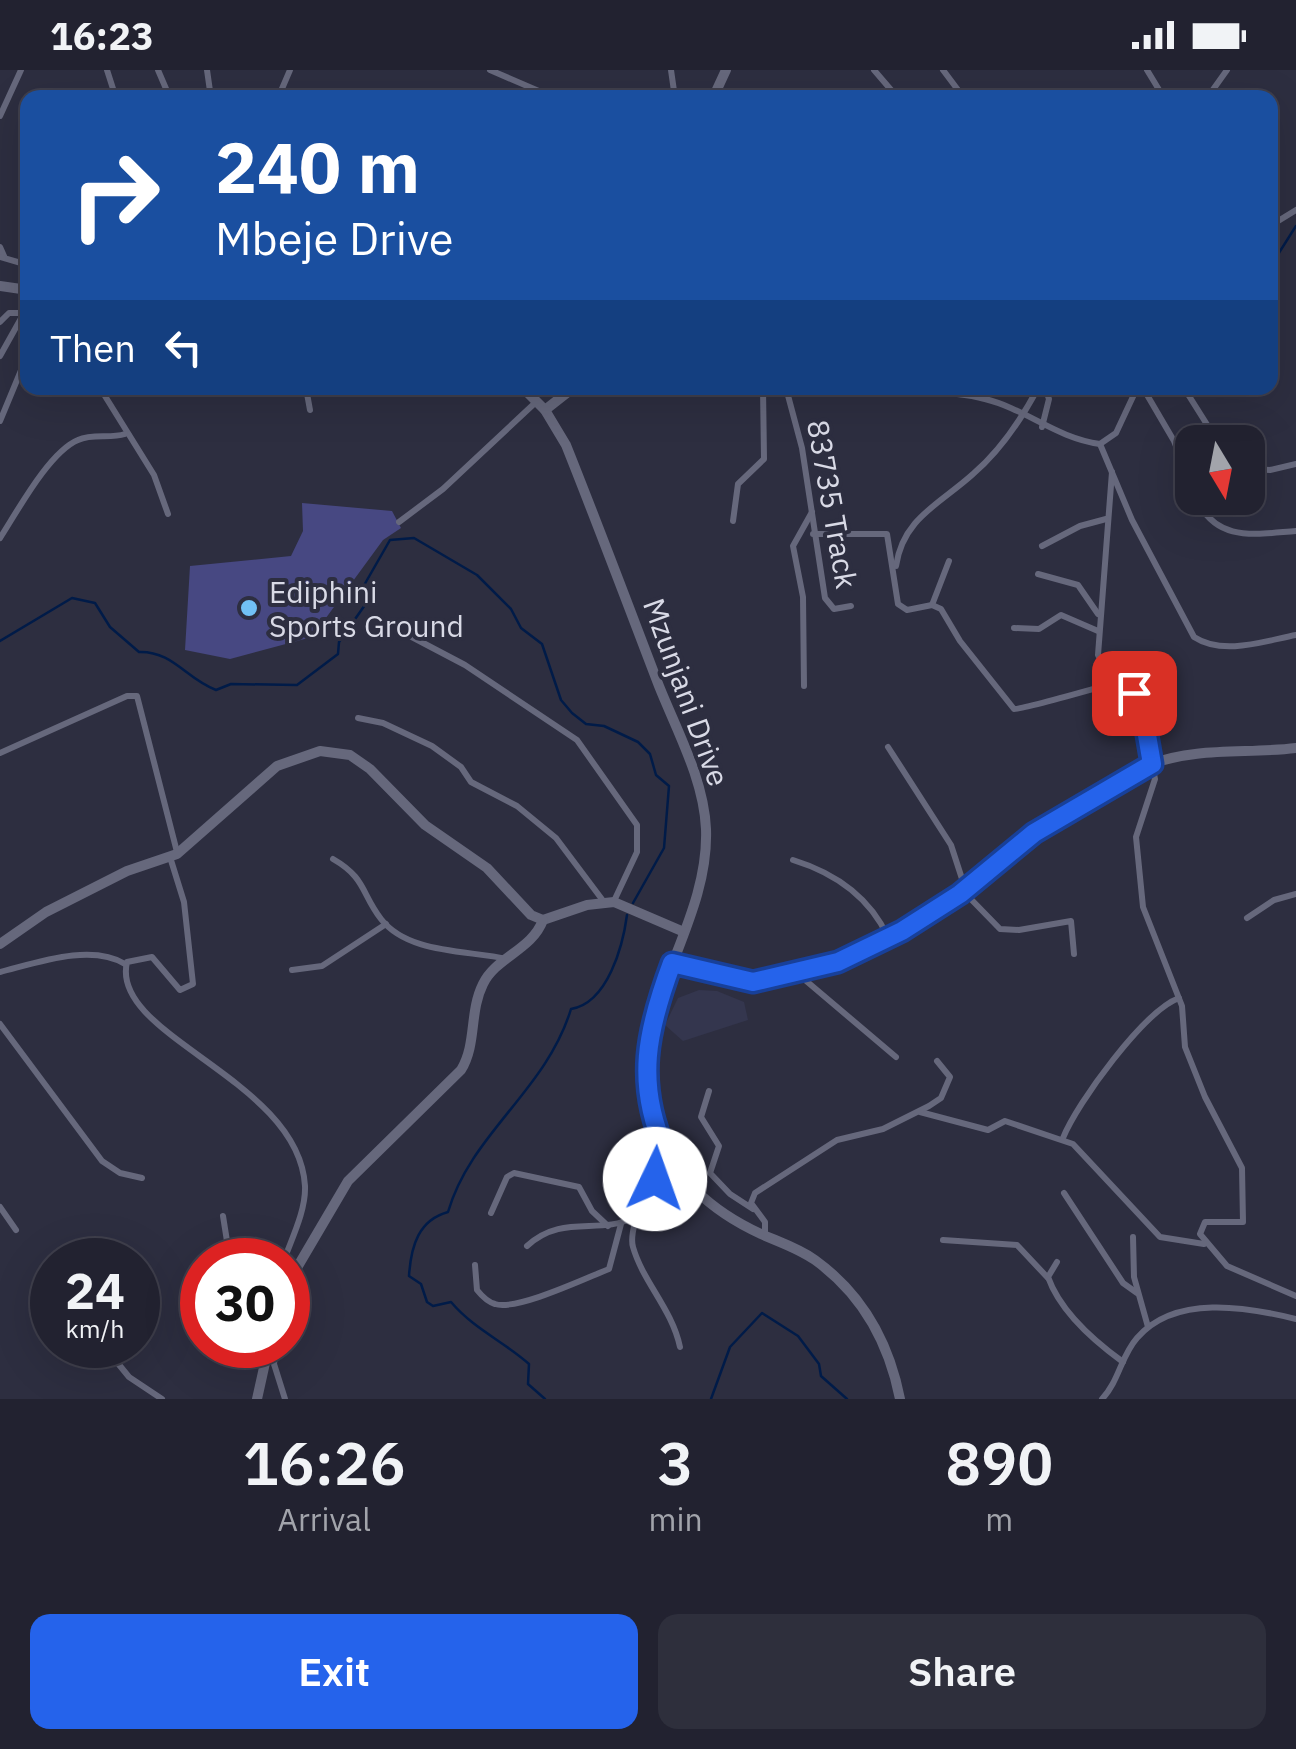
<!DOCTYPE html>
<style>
:root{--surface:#222230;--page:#2e2f3c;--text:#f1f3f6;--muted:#a2a4ab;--line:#3f3f4c;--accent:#2563eb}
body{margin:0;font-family:"IBM Plex Sans",sans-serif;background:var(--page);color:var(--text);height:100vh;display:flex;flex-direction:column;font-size:38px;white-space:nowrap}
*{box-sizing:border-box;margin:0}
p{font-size:32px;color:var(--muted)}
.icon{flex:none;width:55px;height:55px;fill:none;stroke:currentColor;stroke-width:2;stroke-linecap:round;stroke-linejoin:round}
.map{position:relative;height:1329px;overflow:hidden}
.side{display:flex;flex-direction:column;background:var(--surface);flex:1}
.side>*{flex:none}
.hud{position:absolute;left:20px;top:20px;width:1258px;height:305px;border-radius:20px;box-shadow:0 10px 40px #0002,0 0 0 2px var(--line);background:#1a4fa0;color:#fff;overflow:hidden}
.needle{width:65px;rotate:170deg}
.controls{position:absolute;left:1175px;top:355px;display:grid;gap:20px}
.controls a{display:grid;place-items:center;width:90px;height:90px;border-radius:20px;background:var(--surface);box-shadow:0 10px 40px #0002,0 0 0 2px var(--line);font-size:50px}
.speed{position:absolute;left:30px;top:1168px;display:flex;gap:20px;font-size:50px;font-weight:700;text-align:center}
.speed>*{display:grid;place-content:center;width:130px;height:130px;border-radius:50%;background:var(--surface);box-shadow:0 10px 40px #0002,0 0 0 2px var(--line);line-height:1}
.speed small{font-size:25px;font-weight:400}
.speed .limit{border:15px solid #d22;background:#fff;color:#111}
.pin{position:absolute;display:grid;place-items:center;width:85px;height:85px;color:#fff;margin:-42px;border-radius:20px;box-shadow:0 5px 15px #0006}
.me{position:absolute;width:110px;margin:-55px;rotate:3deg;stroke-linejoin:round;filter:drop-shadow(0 0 8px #0008)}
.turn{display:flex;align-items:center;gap:35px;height:210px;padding:0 30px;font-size:45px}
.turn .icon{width:130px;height:130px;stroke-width:2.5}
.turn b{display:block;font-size:70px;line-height:85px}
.then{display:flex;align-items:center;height:95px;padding:0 30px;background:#0003;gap:20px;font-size:38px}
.eta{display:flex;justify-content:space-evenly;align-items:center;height:170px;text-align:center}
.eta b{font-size:60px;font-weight:600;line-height:70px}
.button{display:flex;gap:20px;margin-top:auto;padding:20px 30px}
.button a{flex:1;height:115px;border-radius:20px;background:var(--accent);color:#fff;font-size:40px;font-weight:600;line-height:115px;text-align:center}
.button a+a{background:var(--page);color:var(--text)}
.status{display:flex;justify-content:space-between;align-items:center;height:70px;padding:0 50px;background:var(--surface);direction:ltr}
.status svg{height:28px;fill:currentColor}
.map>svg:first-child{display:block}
.built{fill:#34364e}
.green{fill:#474882}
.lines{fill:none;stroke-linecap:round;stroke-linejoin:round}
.stream{stroke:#001b48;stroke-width:2.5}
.street{stroke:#66687c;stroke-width:6}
.secondary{stroke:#66687c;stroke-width:10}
.route-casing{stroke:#184099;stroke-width:25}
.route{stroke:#2563eb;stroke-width:18}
.poi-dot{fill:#71c1f5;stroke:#2d2e40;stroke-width:4}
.labels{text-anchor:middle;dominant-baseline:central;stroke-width:8;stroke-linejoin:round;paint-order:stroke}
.street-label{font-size:30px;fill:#d9dae6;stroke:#2d2e40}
.poi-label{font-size:30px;fill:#d9dae6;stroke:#2d2e40;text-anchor:start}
</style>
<div class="status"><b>16:23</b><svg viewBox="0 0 49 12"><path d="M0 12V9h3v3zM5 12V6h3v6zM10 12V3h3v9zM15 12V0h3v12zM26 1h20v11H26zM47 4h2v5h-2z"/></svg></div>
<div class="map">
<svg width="1296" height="1329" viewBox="0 0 1296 1329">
<rect width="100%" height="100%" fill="#2d2e40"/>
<polygon class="built" points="699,920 717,921 744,932 748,950 683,971 665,955 678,928"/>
<polygon class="green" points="302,433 392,441 401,458 383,470 312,567 230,589 185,580 190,496 291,486 303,461"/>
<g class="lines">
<g class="stream">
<polyline points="1270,197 1296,156"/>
<path d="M0 571 72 528 95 533 110 557 139 582C173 581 186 609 216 620L231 614 297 615 338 584 339 572 367 532 359 524 390 470 414 468 477 505 511 539 521 558 542 574 561 630 572 643 586 654 604 656 638 672 650 684 656 705 669 716 664 778 633 833"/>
<path d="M545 1329 528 1314 529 1294C503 1271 474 1259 451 1232L433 1236 427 1232 421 1214 409 1206C411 1175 419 1150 448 1142 471 1063 546 1021 571 939 608 933 623 875 627 845"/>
<polyline points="711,1329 730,1277 762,1243 798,1266 819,1294 821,1306 847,1329"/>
</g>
<g class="street">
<polyline points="107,0 116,28"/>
<polyline points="158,0 170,28"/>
<polyline points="207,0 211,28"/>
<polyline points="490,0 555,28"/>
<polyline points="671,0 675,28"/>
<polyline points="874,0 898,28"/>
<polyline points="943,0 964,28"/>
<polyline points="1147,0 1164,28"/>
<polyline points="278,28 290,0"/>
<polyline points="864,28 868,24"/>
<polyline points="1207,28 1227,0"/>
<polyline points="0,46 21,0"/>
<polyline points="1270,156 1296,140"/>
<polyline points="0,177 4,186"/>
<polyline points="0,187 28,195"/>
<polyline points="0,252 9,243 24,243"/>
<polyline points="0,286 24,243"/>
<polyline points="100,318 154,405 168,444"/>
<polyline points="306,318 310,340"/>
<polyline points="786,318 802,378 825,528 834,539 851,536"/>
<path d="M884 318C917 324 953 320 985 329 1026 339 1056 368 1100 374"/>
<polyline points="1143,318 1174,371 1192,418"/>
<polyline points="1184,318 1218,372"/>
<polyline points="0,351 22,298 28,272"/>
<polyline points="1042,357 1049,329 1045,318"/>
<path d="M1100 374 1132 450 1194 567C1223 586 1265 571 1296 565"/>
<polyline points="1100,374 1116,363 1137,318"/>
<polyline points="1248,399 1270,400 1296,394"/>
<polyline points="1112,402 1098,585 1108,606 1139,628 1155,709 1136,767 1143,837 1182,936 1185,977 1205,1027 1242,1098 1243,1152 1205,1152 1200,1164 1227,1196 1296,1226"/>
<path d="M1196 428C1216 473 1255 464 1296 461"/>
<polyline points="733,451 738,414 764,389 763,318"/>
<polyline points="399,452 443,419 536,332"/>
<path d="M813 464H887L898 534 907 540 932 535 941 539 960 571 1014 639C1021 640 1100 617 1115 613"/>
<path d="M0 468C17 442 49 382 78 370 93 363 110 369 125 364"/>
<polyline points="1042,476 1080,456 1106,449"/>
<path d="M896 496C903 448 940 434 973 404 1000 381 1022 348 1038 318"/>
<polyline points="1038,504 1078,515 1098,544"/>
<polyline points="932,535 949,491"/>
<polyline points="1014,558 1039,559 1061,545 1098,561"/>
<polyline points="408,565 465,595 577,670 637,755 637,782 614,831"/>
<polyline points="804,616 803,527 793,476 812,442"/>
<polyline points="358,648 383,653 432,676 461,697 471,712 517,736 556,768 604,832"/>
<polyline points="888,677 951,775 965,818"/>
<polyline points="0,683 127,626 137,626 177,782"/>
<path d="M170 787 184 832 193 914 180 920 152 887 127 892C109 966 299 1009 305 1116 306 1140 292 1168 284 1190"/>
<path d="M333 789C366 808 361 823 381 849 408 884 467 880 507 889"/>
<path d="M793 790C835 803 869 826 888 867"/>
<polyline points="963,821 1000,859 1019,860 1071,851 1074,884"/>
<polyline points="1247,848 1274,830 1296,824"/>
<polyline points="292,900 322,896 386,854"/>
<path d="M0 902C36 893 91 873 125 894"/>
<polyline points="798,904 896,987"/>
<polyline points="0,954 102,1091 120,1103 142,1108"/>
<polyline points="709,1021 701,1047 719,1076 710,1103 730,1124 753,1139"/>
<polyline points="920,1042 988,1060 1005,1051 1073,1074 1160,1167 1204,1174"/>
<path d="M1063 1068C1077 1033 1144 941 1179 928"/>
<path d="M665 1081C655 1100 627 1157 633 1177 643 1212 672 1239 680 1277"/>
<polyline points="1064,1123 1123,1213 1137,1223"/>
<polyline points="0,1137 16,1160"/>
<polyline points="491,1143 507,1107 514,1103 579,1117 592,1141 608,1156"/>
<polyline points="223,1146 230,1190"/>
<polyline points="765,1164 765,1152 751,1133 755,1123 837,1070 883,1059 929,1036 941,1028 950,1007 937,991"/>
<polyline points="1133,1167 1134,1207 1148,1257"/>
<polyline points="943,1170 1017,1175 1048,1208"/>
<path d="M527 1176C563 1143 600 1166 634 1147"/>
<path d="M1057 1192 1048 1207C1060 1241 1094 1271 1123 1292"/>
<path d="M475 1195 477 1220C481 1225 488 1232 495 1234 517 1241 586 1208 609 1199L621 1154"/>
<polyline points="103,1275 129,1307 162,1329"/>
<polyline points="276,1275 274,1294 285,1329"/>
<path d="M1102 1329C1119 1311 1121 1286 1137 1268 1175 1224 1247 1237 1296 1249"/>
</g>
<g class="secondary">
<polyline points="713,28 726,0"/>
<polyline points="0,216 28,220"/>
<path d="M523 318 545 340 566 375C598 455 628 535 659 616 677 661 704 710 706 759 710 864 614 953 656 1060 675 1109 713 1142 761 1164 779 1172 798 1178 815 1190 862 1224 889 1273 900 1329"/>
<polyline points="545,340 573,318"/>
<polyline points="543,850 587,835 614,832 684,862"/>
<polyline points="0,874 46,842 127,801 177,784 277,696 320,681 350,685 370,699 425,755 487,798 531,845 543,850"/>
<path d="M672 893C698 901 726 912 754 911 902 911 1020 746 1152 694 1196 677 1249 684 1296 678"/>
<path d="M288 1213 348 1111 461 1000C477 974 469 942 483 914 496 887 532 880 543 850"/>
<polyline points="257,1329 269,1275"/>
</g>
</g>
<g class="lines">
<defs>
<path id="route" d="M655 1109 665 1080C635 1013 647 960 672 893L753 912 838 892 902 861 960 824 1034 763 1152 694 1143 642 1134 623"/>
</defs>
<use href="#route" class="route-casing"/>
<use href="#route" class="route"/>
</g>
<circle class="poi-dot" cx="249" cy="538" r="10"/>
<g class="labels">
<g class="street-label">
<text transform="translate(833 434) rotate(80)">83735 Track</text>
<text transform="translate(687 622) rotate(70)">Mzunjani Drive</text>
</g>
<g class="poi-label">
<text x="269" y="521">Ediphini<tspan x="269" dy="34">Sports Ground</tspan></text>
</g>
</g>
</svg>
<div class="controls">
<a><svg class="needle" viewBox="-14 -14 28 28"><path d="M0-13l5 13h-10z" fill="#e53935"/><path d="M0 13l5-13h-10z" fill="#a2a4ab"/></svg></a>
</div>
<div class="speed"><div>24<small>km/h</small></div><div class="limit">30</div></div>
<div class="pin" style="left:1134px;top:623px;background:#d93025"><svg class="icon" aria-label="arrive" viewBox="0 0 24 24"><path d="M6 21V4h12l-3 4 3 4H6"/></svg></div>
<svg class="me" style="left:655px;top:1109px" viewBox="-20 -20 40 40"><circle r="19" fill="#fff"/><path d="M0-13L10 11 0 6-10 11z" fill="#2563eb"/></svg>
<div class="hud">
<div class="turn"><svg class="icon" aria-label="right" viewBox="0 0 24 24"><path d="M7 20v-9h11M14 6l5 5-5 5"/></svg><div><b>240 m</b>Mbeje Drive</div></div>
<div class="then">Then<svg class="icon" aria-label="left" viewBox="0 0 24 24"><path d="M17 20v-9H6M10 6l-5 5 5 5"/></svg></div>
</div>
</div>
<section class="side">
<div class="eta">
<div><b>16:26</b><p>Arrival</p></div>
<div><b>3</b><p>min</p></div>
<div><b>890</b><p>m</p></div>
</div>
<div class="button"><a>Exit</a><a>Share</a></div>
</section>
